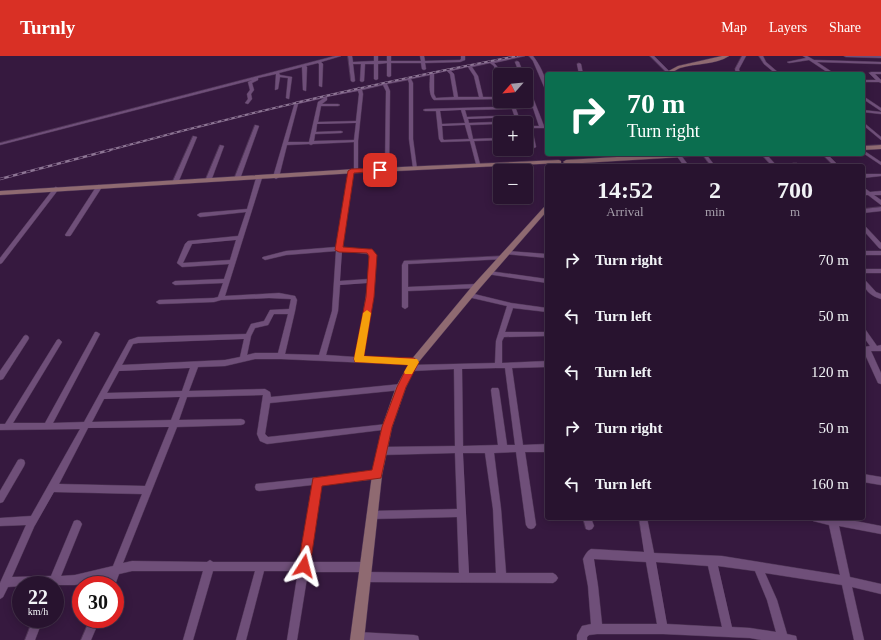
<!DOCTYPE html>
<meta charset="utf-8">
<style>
:root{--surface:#28132f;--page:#301c37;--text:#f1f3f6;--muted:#a59eaa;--line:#44324b;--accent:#d93025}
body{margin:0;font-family:Georgia,serif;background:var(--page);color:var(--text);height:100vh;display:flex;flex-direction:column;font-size:15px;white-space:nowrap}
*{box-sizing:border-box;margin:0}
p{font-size:13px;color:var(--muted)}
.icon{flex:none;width:22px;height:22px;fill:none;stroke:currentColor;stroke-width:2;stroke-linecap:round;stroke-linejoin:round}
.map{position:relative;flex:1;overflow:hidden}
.side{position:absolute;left:545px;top:108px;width:320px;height:356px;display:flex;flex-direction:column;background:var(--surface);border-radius:4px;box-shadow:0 2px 10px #0003,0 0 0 1px var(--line)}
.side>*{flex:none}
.guide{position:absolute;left:545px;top:16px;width:320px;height:84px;border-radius:4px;box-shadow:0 2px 10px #0003,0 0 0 1px var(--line);background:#0b6e4f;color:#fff;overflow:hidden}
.needle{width:26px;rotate:243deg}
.tools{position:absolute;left:493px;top:12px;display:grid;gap:8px}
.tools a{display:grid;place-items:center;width:40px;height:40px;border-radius:4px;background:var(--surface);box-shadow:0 2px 10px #0003,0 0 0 1px var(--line);font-size:20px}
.speed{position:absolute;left:12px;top:520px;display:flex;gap:8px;font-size:20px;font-weight:700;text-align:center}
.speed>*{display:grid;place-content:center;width:52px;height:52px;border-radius:50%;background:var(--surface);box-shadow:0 2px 10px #0003,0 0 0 1px var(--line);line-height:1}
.speed small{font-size:10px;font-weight:400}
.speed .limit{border:6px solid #d22;background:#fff;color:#111}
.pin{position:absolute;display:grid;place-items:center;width:34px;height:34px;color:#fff;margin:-17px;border-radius:8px;box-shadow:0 2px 6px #0006}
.me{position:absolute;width:44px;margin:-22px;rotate:9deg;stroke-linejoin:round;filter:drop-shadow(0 0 3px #0008)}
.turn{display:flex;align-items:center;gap:14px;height:84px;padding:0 16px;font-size:18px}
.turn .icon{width:52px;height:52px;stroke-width:2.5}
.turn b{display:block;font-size:28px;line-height:34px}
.eta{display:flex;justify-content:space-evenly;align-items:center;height:68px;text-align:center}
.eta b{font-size:24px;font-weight:700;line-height:28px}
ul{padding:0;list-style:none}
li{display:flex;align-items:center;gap:12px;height:56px;padding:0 16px}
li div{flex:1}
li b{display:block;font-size:15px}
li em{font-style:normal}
header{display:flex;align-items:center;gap:24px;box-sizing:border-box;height:56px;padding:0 20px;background:var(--accent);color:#fff}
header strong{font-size:19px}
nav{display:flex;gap:22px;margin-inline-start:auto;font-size:14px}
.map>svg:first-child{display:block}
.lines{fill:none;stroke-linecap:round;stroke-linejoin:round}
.street-casing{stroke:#4f3656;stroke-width:1}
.secondary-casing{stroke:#4f3656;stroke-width:1}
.street{fill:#6f4f79;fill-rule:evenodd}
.secondary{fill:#8f6a71;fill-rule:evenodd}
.rail-far1-casing{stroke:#8d7594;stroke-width:2}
.rail-casing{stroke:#8d7594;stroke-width:2.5}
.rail-far1{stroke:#36193f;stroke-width:1;stroke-dasharray:3.5;stroke-linecap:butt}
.rail{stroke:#36193f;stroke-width:1.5;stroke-dasharray:4.5;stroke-linecap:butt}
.route{fill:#d93025;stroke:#8d1f18}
.slow{fill:#f59e0b}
</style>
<header>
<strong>Turnly</strong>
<nav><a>Map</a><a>Layers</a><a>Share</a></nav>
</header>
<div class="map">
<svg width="881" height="584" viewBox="0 0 881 584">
<rect width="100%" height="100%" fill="#36193f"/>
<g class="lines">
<defs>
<g id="street">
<polygon points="335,0 341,0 321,6 323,8 322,31 319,30 319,8 318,7 306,10 307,11 306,35 303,34 302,11 279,17 280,19 292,21 289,43 286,42 288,22 280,21 278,33 275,34 276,18 258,22 258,24 252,27 254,34 251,38 252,43 248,48 245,47 248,43 247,38 250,34 248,26 252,24 0,89 0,87"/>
<polygon points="348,0 352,0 353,6 374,5 374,0 378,0 378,5 387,5 387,0 391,0 391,5 421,5 420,0 424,0 425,5 460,4 461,3 461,0 465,0 465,4 460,6 425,7 426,13 424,14 422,13 421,7 391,7 391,20 389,21 387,20 387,7 378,8 378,23 376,24 374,23 374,8 365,8 364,25 362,26 360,25 361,8 353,8 355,25 353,26 351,25"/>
<path d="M517 0H525L494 7C500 12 500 18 500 25L498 24 494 10 490 7 472 11 478 20 483 41H500V43L434 44C428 39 430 27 430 19L411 23 413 27V83L417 113 413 112 409 83V27L408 24 387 28 390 35 389 115 385 114 386 35 383 29 362 34 363 38 358 85V116L354 115V86L313 88 311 89 309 88 287 89 279 121 276 123 273 121 295 46 357 32 359 31 361 32 432 16ZM468 11 474 20 479 41H458L454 18 451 15ZM447 15 450 18 454 41 436 42 434 38V18ZM358 35 359 38 356 65 318 66 321 50H338L340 49 338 48H322L327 44V41ZM324 42 318 46 309 86H288L298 48ZM356 67 354 84 314 85 315 78 341 77 343 76 341 75 316 76 317 68Z"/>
<path d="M529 0H533C540 9 547 23 547 34L545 33 533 5Z"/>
<polygon points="650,0 654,0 669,15 669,17 667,17"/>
<polygon points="742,0 746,0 739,13 740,18 736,18 735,13"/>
<polygon points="759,0 763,0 766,6 780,18 776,18 764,8"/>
<polygon points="803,0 807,0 814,4 881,6 881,8 817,6 835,18 830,18 809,4 789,7 787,6 806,2"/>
<polygon points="844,0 881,0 881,2 846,1"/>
<polygon points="517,5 519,6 524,19 520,19 515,6"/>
<polygon points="579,7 581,8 583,18 579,18 577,8"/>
<polygon points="871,16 881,16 881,18 875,18 881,24 881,27 879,26 863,26 863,24 876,24 869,17"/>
<path d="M526 28 528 29 544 70H547V72H532L536 91 534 92 532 91 527 72H526V70H539L533 52 516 53 521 67H517L512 53 465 54 467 61 496 60 500 71V79L498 78 495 68 470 69 473 83 500 82V84L474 85 480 108V109L476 108 470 85 441 86 439 83 436 55H425L423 54 425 53 532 50 526 34ZM461 54 465 67 442 68 440 55ZM493 62 494 66 469 67 468 63ZM465 69 469 83 444 84 443 83 442 70Z"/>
<polygon points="863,40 881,52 881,55 863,43"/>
<polygon points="863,54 881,56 881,58 863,56"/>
<polygon points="863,66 881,81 881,84 863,69"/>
<polygon points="255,69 259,70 240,123 235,124 234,123"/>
<polygon points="193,80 197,81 178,127 173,128 172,127"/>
<polygon points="220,89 224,90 211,125 206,126 205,125"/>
<polygon points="863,94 881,106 881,109 863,97"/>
<polygon points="676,98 680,98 689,110 684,110 676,99"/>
<polygon points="702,98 706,98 715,110 711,110"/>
<polygon points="761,98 766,98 777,110 772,110"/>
<polygon points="822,98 827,98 839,110 834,110"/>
<polygon points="793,107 797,107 800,110 795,110 793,108"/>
<path d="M349 114 353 115 342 191 373 195C381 214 367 278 362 301L414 303 417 304 418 306 417 308 414 309 281 303H255L225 310 198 311 189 335 265 333 270 336 271 341 401 328 404 329 405 331 404 333 401 334 270 347 265 378 268 381 387 368 390 369 391 371 390 373 267 388 260 385 257 378 263 339 187 341 179 364 241 363 244 364 245 366 244 368 241 369 177 371 123 507 132 505 207 506 210 504 213 506H300L312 429 259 435 256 434 255 431 256 428 377 415 380 416 381 419 380 422 377 423 321 429 309 506H366L369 508 371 511 369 514 366 516H308L297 584H287L298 515H264L246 584H236L255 515H213L193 584H183L203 515H132L119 518 115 529H105L109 521 75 529H57L55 531V529H21V530L8 531 3 541 0 543V527L26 469 0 470V462L31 460 80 373 0 374V368H5L57 284 59 283 62 286 13 367H45L95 276H97L100 278 53 367 84 366 129 284 138 281 246 278 251 268 264 265 270 254 289 253 291 243 269 242 221 244 214 246 159 248 156 246 159 244 214 242 218 241 223 227 175 229 172 227 175 225 224 223 229 208 182 211 177 207 185 188 188 185 238 180 246 156 200 161 197 159 200 157 247 153 256 122 259 120 262 122 225 240 279 237 295 240 297 244 295 255 285 298 319 299 332 255 336 195 286 199 265 204 262 202 263 201 286 195 336 191ZM236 184 230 204 183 207 192 188ZM342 195 368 198 370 203 369 223 340 225ZM368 227 362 265 355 301 326 299 338 255 340 229ZM274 258H288L278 297H255L247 299 251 280 255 272 268 269ZM244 283 240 301 225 304 122 309 133 288 138 287ZM190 312 182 335 107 337 119 315ZM180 341 171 364 92 366 104 343ZM169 371 145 430 59 428 88 372ZM54 436 142 438 113 510 75 519 61 520 82 468 80 465 77 464 74 465 51 520 12 521 34 471Z"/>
<polygon points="863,118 881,118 881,120 863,122"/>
<polygon points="99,129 102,131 71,179 70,180 66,180 65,179 96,131"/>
<polygon points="56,131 58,132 58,134 2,207 0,208 0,202 54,132"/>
<polygon points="863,131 870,136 881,135 881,139 874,139 881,144 881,149 868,139 865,139 865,137 863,136"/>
<polygon points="881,151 881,155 863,157 863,153"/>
<polygon points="863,169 865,170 881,187 881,193 879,192 863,174"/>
<polygon points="507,195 547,198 547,202 505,198 504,197"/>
<rect x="863" y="195" width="18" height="4"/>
<polygon points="502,200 504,201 504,203 408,208 408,231 477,228 480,230 477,232 408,235 408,251 405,253 402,251 402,209 404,205"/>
<rect x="863" y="213" width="18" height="4"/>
<polygon points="489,215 547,223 547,227 487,218 486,217"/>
<path d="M863 223 865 224 876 236 881 238V243C871 240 863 234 863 223Z"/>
<path d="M468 237H470L511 247 547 252V256L513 252 505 276H547V280L504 281 502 285V307L547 305V311L512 312 523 389 547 388V396H525L536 469 534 472 531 473 528 472 526 469 516 396 494 397 501 453 506 517H553L556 519 558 522 556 525 553 527 365 526 362 524 360 521 362 518 365 516 459 517 457 461 371 463 368 462 367 459 368 456 371 455 457 453 455 397 381 399 378 398 377 395 378 392 381 391 455 390 454 313 411 315 408 314 407 312 408 310 411 309 495 307 496 285 507 250 468 241 467 239ZM496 312H505L515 389H507L499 334 498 332H492L491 334 498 389 463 390 462 313ZM463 397H485L493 453 496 517H469Z"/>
<polygon points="863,273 865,273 877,290 881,289 881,295 871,295 881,317 881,328 878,327 863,294 864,291 870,290 863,280"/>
<polygon points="26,279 28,280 29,282 28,284 3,323 0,324 0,315 24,280"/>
<polygon points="21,403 24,404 25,407 24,410 3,446 0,447 0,435 18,404"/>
<polygon points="863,418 881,421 881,429 863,426"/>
<polygon points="583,462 591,462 594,470 592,473 589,474 586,473"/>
<path d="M639 462H647L654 497 722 500 840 519 829 469 813 465 812 462H840L881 470V478L839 470 850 521 881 528V538L852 531 864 584H854L842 529 765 517 777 544 787 578 796 580 797 584H761L750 582 663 578H597L589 579 587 581V584H577V579L582 570 591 568 588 530 583 503C585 499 587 495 591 493L644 496ZM594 503 646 506 657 568H602L598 530ZM656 506 708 510 722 571 667 568ZM718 510 755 515 767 544 776 576 750 572 732 571Z"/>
<polygon points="33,563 43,563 35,584 25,584"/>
<polygon points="90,563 100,563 91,584 81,584"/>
<polygon points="357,576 414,579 418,580 419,584 353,584 352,581 353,577"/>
</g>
<g id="secondary">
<path d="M722 0H729C715 9 696 7 680 12 674 15 670 18 663 18L678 10Z"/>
<polygon points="881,89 881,93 863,94 863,90"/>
<polygon points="668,98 702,98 699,100 566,108 563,106 566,104"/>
<polygon points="559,104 561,105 561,107 356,117 0,139 0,135 356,113"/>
<polygon points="547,149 547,155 480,232 417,308 406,331 392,371 382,419 364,584 350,584 372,419 382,371 396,331 411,304 474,228 545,150"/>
</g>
</defs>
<use href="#street" class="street-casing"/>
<use href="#secondary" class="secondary-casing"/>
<use href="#street" class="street"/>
<use href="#secondary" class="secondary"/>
<defs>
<path id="rail-far1" d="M106 95C242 58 379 26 517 0"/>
<polyline id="rail" points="0,123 110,94"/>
</defs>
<use href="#rail-far1" class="rail-far1-casing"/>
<use href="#rail" class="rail-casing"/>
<use href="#rail-far1" class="rail-far1"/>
<use href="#rail" class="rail"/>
</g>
<polygon class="route" points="380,112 383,114 382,115 354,117 343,191 369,193 372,193 377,199 374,241 364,300 414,302 419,306 406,331 392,371 381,422 322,430 310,510 308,515 304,517 299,515 298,510 313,422 372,414 382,371 397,331 408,309 355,306 354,303 366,241 369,200 367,197 339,196 335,194 348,115 351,113"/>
<polygon class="slow" points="367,254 371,257 364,300 417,303 419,306 412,318 405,318 404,316 408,309 355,306 354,303 363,257"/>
</svg>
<div class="tools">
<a><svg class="needle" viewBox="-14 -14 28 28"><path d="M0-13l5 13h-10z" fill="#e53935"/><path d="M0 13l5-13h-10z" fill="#a59eaa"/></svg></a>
<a>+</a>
<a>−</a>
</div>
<div class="speed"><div>22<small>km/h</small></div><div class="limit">30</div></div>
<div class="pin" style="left:380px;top:114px;background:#d93025"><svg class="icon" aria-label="arrive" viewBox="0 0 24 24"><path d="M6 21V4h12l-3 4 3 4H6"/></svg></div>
<svg class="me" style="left:304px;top:510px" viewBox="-20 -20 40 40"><path d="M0-17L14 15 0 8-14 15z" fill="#d93025" stroke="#fff" stroke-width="4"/></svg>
<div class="guide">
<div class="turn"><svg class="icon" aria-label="right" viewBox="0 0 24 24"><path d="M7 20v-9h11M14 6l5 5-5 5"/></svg><div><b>70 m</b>Turn right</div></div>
</div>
<section class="side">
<div class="eta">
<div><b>14:52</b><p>Arrival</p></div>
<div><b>2</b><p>min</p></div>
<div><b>700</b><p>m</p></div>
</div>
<ul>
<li><svg class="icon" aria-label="right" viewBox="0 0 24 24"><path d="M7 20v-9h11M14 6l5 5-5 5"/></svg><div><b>Turn right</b></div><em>70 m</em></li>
<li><svg class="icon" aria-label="left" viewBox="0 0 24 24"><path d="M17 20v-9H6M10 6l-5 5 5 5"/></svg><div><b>Turn left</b></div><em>50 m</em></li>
<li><svg class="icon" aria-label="left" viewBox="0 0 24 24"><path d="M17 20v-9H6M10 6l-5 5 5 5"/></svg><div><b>Turn left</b></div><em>120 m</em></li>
<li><svg class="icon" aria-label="right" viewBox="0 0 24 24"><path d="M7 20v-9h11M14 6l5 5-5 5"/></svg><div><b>Turn right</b></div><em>50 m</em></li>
<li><svg class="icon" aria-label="left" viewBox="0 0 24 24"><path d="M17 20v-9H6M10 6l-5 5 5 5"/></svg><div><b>Turn left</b></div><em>160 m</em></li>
</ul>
</section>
</div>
